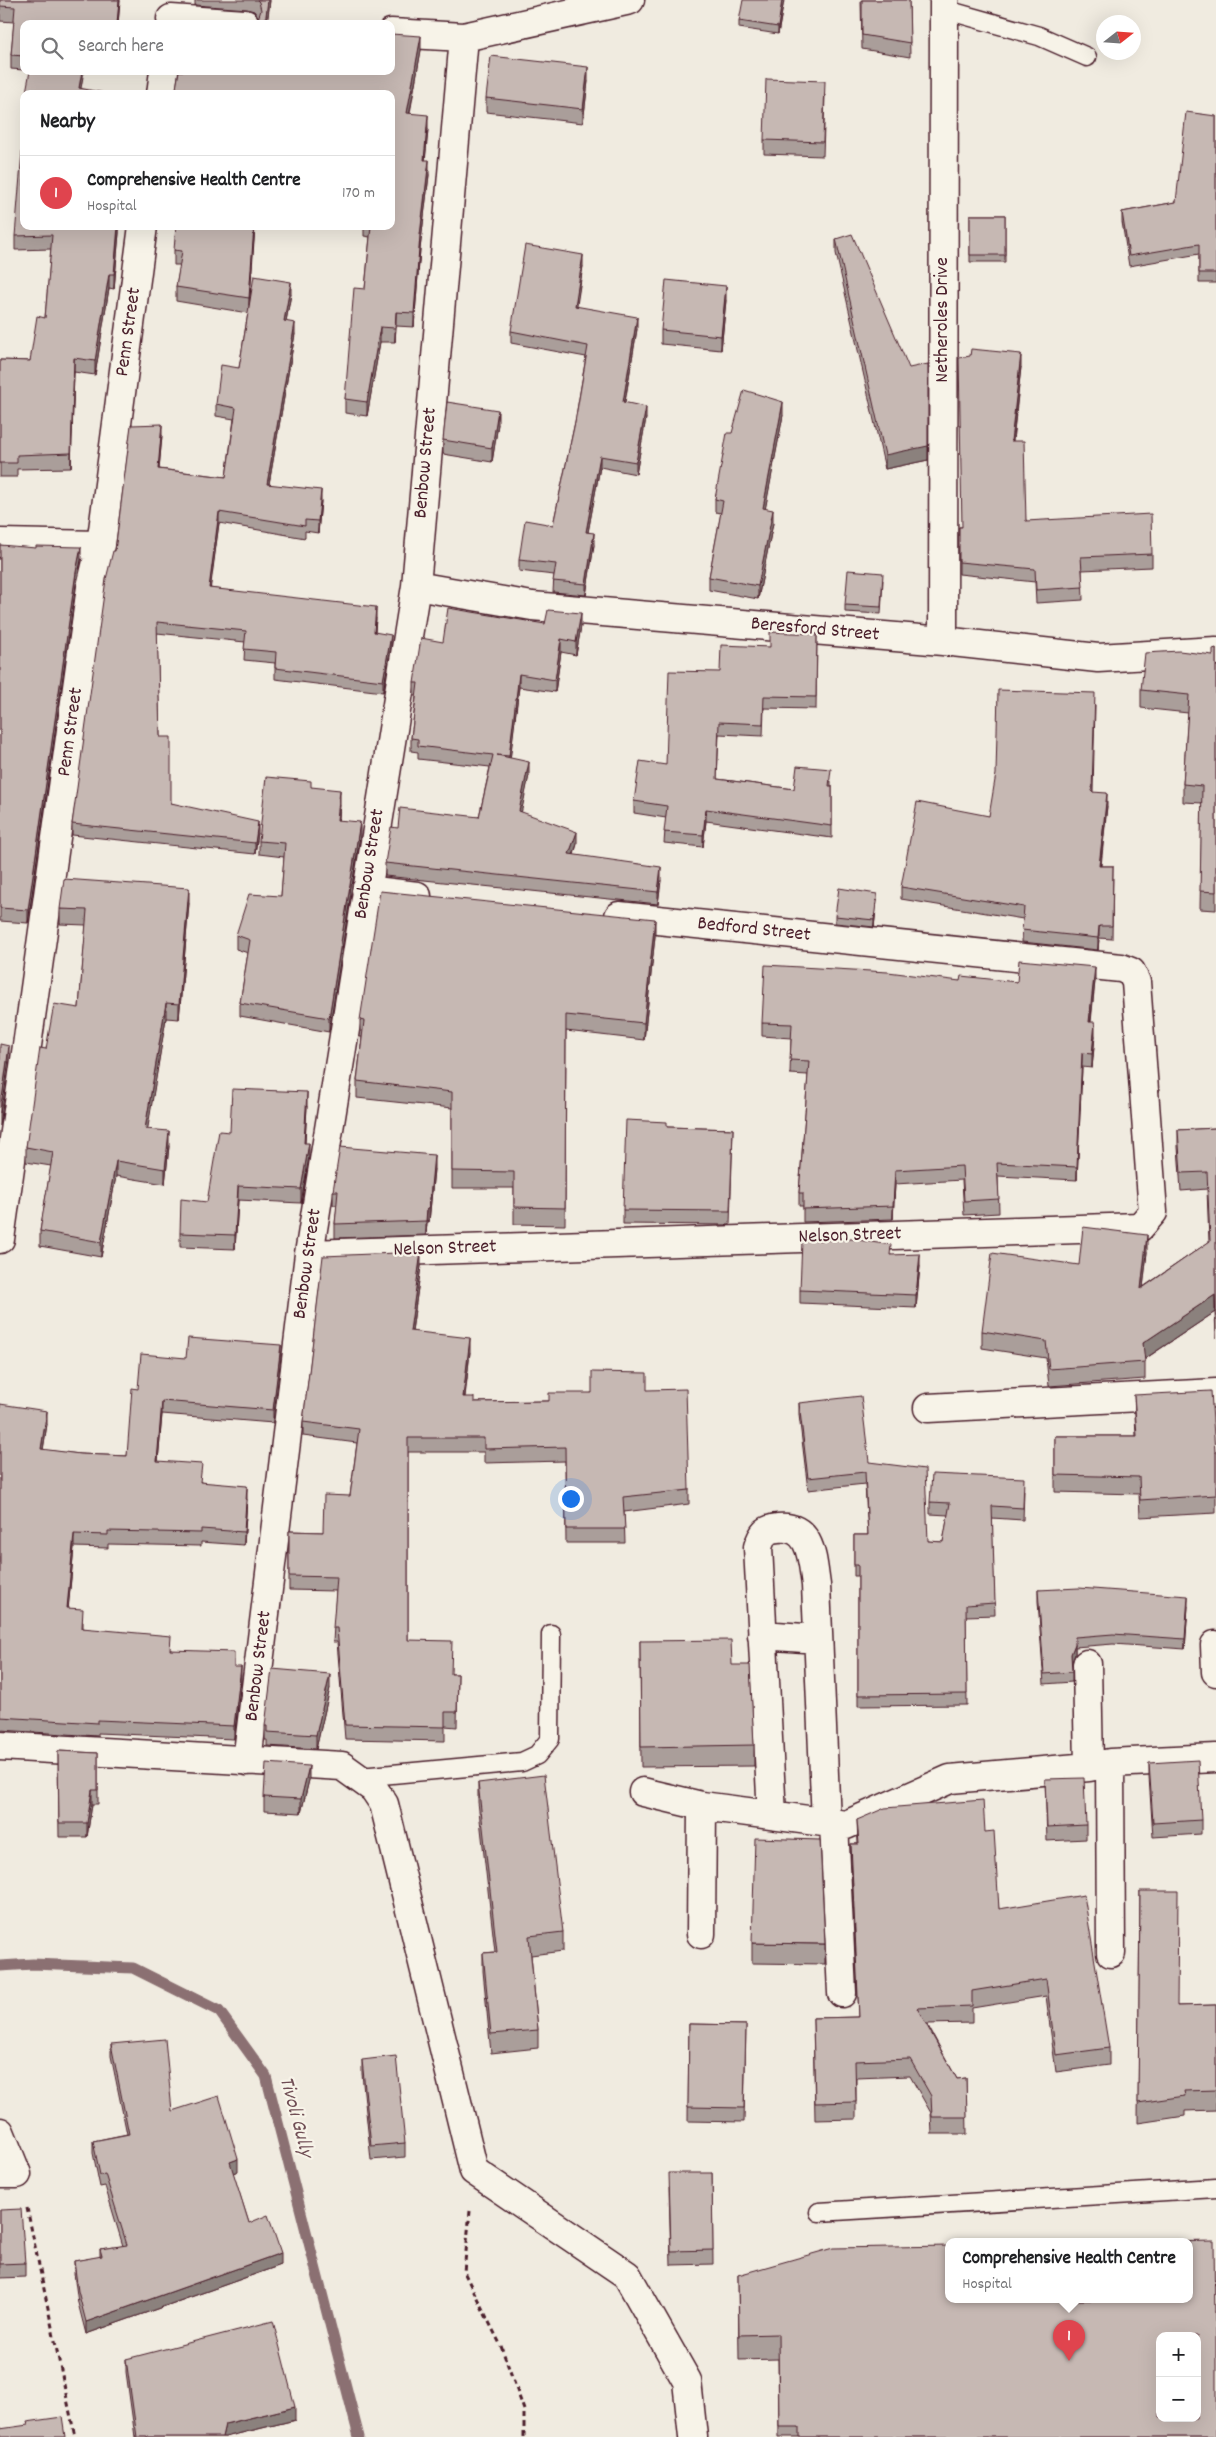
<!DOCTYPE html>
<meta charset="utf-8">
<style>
body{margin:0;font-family:Dekko,sans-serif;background:#f6f6f6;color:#202124}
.controls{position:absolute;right:15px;bottom:15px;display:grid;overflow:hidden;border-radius:10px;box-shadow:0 5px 20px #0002}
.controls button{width:45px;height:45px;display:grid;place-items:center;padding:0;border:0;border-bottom:1px solid #e0e0e0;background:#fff;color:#202124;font:25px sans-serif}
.compass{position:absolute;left:1096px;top:15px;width:45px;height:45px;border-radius:50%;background:#fff;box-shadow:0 5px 20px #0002;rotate:73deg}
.you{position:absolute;left:570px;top:1498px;width:18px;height:18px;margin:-12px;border:4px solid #fff;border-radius:50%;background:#1a73e8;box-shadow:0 0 0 8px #1a73e833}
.badge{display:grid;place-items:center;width:32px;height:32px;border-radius:50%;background:#d1495b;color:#fff;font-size:16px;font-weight:700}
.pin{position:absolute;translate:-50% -41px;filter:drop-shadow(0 1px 2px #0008)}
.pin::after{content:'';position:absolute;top:26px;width:18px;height:15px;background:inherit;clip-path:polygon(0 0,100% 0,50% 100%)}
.popup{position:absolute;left:945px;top:2238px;width:248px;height:65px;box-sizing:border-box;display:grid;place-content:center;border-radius:10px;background:#fff;filter:drop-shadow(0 1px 4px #0005);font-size:16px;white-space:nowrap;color:#757577}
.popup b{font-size:19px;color:#202124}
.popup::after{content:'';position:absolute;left:50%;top:100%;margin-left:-10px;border:10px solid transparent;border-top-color:#fff}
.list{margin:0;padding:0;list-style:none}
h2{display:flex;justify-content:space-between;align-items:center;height:65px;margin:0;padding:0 20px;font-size:21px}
h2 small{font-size:16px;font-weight:400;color:#757577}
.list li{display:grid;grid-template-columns:32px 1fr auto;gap:15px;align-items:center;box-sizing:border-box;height:75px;padding:0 20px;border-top:1px solid #e0e0e0}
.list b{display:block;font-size:19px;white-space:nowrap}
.list p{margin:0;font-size:16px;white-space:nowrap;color:#757577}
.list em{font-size:16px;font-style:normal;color:#757577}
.icon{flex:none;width:28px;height:28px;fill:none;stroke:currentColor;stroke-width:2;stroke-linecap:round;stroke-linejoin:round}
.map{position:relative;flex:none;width:1216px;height:2437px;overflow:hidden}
.search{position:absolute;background:#fff;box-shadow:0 5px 20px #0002;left:20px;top:20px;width:375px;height:55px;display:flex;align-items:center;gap:12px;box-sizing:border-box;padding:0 18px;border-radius:10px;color:#757577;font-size:19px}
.panel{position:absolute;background:#fff;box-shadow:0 5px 20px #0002;left:20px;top:90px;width:375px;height:140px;border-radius:10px}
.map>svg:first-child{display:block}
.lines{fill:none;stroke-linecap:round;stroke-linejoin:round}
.stream{stroke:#8b6f72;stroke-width:11}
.lane-casing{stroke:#4a1f2b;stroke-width:21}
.street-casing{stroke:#4a1f2b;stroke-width:31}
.path{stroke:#4a1f2b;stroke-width:3;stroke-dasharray:5 4;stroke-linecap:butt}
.lane{stroke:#f7f3e8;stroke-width:18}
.street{stroke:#f7f3e8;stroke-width:28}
.wall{fill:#aa9e9a;stroke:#4a1f2b}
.shaded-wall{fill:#8b817d;stroke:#4a1f2b}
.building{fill:#c6b8b3;stroke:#4a1f2b;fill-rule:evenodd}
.labels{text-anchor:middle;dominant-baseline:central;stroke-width:4.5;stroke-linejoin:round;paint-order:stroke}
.street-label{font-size:20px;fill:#4a1f2b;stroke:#f7f3e8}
.water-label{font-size:21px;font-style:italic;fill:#704e55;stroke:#f7f3e8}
</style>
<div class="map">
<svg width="1216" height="2437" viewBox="0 0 1216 2437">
<rect width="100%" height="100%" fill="#f0ebe0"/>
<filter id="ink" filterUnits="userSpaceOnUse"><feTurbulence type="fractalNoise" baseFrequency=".02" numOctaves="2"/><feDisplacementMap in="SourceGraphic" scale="10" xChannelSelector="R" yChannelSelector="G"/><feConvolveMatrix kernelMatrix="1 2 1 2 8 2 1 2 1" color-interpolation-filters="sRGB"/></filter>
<g filter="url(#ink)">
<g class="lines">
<path class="stream" d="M0 1966 33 1964 133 1968 219 2011 266 2076 359 2437"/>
<defs>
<path id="lane" d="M943 9 1039 36 1087 57
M360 1777 522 1762 537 1755 550 1739 551 1634
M819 2212 1216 2188"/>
<path id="street" d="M171 19 245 24
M464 37 630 0
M161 94 164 71
M0 543 101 545
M416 586 532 606 943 641 1098 658 1216 651
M943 641 944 0
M366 890 417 896
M0 1239 91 587 101 545 143 226
M309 1254 1140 1227 1153 1212 1136 982 1131 972 1121 968 619 916
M928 1408 1216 1393
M762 1635 818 1639
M1215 1645 1216 1672
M1087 1664 1089 1767
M0 1746 342 1766 374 1789 384 1804 474 2171 627 2275 687 2381 693 2437
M247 1761 309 1254 416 586 464 37 391 33
M1110 1763 1111 1953
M643 1792 702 1806 846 1825 950 1779 1089 1767 1110 1763 1216 1758
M772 1815 758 1547C762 1535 765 1529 778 1528 812 1525 812 1559 816 1585L826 1822
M834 1823 842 1993
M701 1934 702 1806
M0 2132 17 2174H0"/>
</defs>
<use href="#lane" class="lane-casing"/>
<use href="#street" class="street-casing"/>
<path class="path" d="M27 2208 75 2437
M470 2211 464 2272 501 2346 524 2410V2437"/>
<use href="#lane" class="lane"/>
<use href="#street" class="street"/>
</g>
<path class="wall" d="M0 0H120L118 24H24V70L11 69V55L14 22 0 21Z
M195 0H270L267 24H252L258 19V16L254 11 247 9 195 5Z
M784 0 778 34 739 28V21Z
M861 0H909L910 57 862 49Z
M421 50 410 113 428 129 425 160 429 175 420 249 414 327 396 326 395 342H380L367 416 345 413V399L365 289 370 237 364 236V226H391V71Z
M588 81 583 123 486 112V98Z
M825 95 823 156 764 154V140Z
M1216 116V283H1199V254L1129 266 1122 222V212L1176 202Z
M970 215H1005V262H970Z
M24 226H119V233L114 289 109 288 95 375 74 372 71 468 17 469V477H0V360L30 361 45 318 51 249 15 250V236Z
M255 226 249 305 291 294 286 321 295 334 269 484 321 501 318 533 305 531V538L219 523 210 588 376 618 375 632 391 646 383 692 275 679V663L244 660 245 642 157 633 160 737 171 803 258 833 255 854 72 835V824L115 551 162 435 159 469 226 477 234 419 216 416V404L239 368 248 313 176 301V287L180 265H174V250Z
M836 239 928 460 885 469 836 253Z
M583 266 576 307 637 329 625 402 646 418 636 474 600 467 588 532 594 545 586 595 553 592 554 575 519 571V560L553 525 575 422 586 357 511 343V331Z
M726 300 721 350 661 344V330Z
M1021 367 1013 441 1026 521 1152 554V567L1082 570 1083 600 1036 603 1035 582 959 574V527H962Z
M783 415 765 509 773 523 758 599 709 590V577L721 513 715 512V499L732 433Z
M498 424 492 462 443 454V440Z
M0 545 81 560 76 585 28 923 0 921Z
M883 580 881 614 845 612V605Z
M545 624 581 626 576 655 561 652 555 692 519 687 510 758 529 775 521 812 577 844 574 855 661 880 658 904 385 876V863L398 828 479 817 490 767 418 759V752L411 751V738L416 696H414V683L443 642Z
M817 634 816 709 764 708 763 736 719 734 717 779 794 789 831 781V786H832V838L706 821 703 847 664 843 666 818 634 813V801L666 765 720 672 770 647Z
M1216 648V910L1200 909 1202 803 1183 802V784L1188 713 1141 708V690L1213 655Z
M1095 706 1093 792 1107 806 1101 866H1113L1112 939 1099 938 1098 950 1022 942 1023 919 901 899V887L989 816Z
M311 787 340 804 339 820 360 836 329 1032 240 1016V1003L248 953 236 949V935L281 896 284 857 259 854V841Z
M877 901 874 927 835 923V916Z
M189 903 179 1019 166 1018 147 1130 169 1146 165 1184 116 1176 101 1257 40 1246V1231L51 1166 26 1162V1147L46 1049 79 1008 86 925 60 924V909Z
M655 936 644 1040 566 1031 565 1225 514 1224V1188H452V1108L357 1098V1081L362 1037H360V1020Z
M960 981 1017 982 1095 981 1091 1022 1095 1036 1092 1068 1082 1067 1077 1180 998 1176 999 1213 964 1215 962 1180 895 1184 893 1219 803 1222V1206H799V1193L808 1075 790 1074 791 1038 762 1036V1023Z
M307 1106 305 1143 309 1157 301 1203 238 1200 235 1249 180 1247V1233L207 1202 230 1132Z
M667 1127 733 1129 730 1225 623 1224V1210Z
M1216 1128V1338L1215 1312 1145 1359V1379L1049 1386 1046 1358 982 1348V1331L1079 1265 1147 1252 1143 1287 1209 1242 1207 1189 1181 1191 1178 1147V1130Z
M434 1169 429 1222H427L426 1235 335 1238V1224L337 1205H333V1191Z
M891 1255 920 1266 916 1308 800 1303V1290Z
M421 1266 412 1331 470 1352 465 1397 474 1402 549 1401 592 1393 647 1390 689 1490V1504L624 1512 625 1543H566L565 1461 484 1463V1452H408V1640L452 1674H458L457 1727 445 1726V1741L345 1739 337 1642H333L336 1591 289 1590V1531L323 1532 350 1496 357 1443 303 1436V1422Z
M186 1358H281L273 1423 162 1414 158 1461 201 1482 247 1499 244 1545 201 1542V1546L108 1544V1548L74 1547 68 1608 83 1622V1628L171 1650 234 1667 241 1680 234 1739 98 1733V1736L0 1730V1404L47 1424 43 1450 80 1454 127 1456 138 1389Z
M1134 1395 1215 1452H1216V1513L1140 1517 1139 1494 1055 1492V1436H1136Z
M799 1403 869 1462 928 1541 943 1542 948 1515 930 1514V1502L1024 1490 1023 1520 992 1518 995 1615 966 1616 967 1705 858 1706V1576H854V1535H868L865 1484 808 1490 799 1415Z
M1038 1590 1188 1606 1185 1649 1113 1644 1075 1647V1654L1072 1664V1682L1044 1684 1038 1601Z
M640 1641 732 1665 754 1745V1766L641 1767Z
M330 1688 316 1749 267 1746V1740H265V1726Z
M58 1751 98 1753V1804H92L87 1837H59Z
M1149 1763 1201 1820V1834L1153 1837 1149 1777Z
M1045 1779 1086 1825V1839L1047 1841Z
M309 1780 301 1813 264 1811V1797Z
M478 1783 563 1932V1951L531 1955 538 2030V2048L491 2053 483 1971V1953L495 1952 478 1802Z
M857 1820 985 1832 999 1909 1109 2048V2065L1056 2072 1046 1996 972 2008V2023L927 2024 957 2079 966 2078 967 2134H932L931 2113 910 2076 856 2078V2119L815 2120 813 2018 859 2017 851 1861V1844H858Z
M1140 1891 1177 2006 1216 2005V2110L1185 2111V2116L1138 2123Z
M752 1943 825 1944V1964L752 1963Z
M689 2024 746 2025 744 2122 688 2121Z
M111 2044 172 2111 238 2171 233 2173 249 2223 281 2265 86 2334 78 2303 74 2273V2261L100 2257V2249L123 2246 105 2186 100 2187 93 2153V2141L127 2134 111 2056Z
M362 2060 405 2143V2157L371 2160 362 2074Z
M712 2173 713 2264 671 2265 669 2187Z
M0 2210 25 2263V2277L0 2278Z
M738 2275 1216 2437H779L778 2359 739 2360Z
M126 2359 295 2420 225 2437H135L126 2372Z"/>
<path class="shaded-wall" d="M119 0H120L118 24H117Z
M268 0H270L267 24H265Z
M782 0H784L778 34V27Z
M421 36V50L407 127V113Z
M588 67V81L583 123V109Z
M82 71H84L80 94 79 88Z
M428 115V129L424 174V160Z
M429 160V175L420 249 414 327V313L420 235Z
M118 226H119V233L114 289V274Z
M254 226H255L249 313V298Z
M583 255V266L575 318V306Z
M109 274V288L95 375V361Z
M291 282V294L284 332V321Z
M726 286V300L721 350V336Z
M396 312V326L395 342V328Z
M637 317V329L623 413V402Z
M295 323V334L267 495V484Z
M380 327V342L367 416V402Z
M1021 354V367L1011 454V441Z
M74 358V372L71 468V453Z
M928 364V460L885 469V455Z
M783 402V415L763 521V508Z
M646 407V418L636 474V462Z
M498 410V424L492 462V448Z
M162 424V435L158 480V469Z
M600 456V467L586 543V532Z
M321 490V501L318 533V521Z
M773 510V523L758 599V586Z
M219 512V523L209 599V588Z
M594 533V545L586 595V584Z
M81 547V560L76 585 28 923V910L76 572Z
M376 607V618L374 643V632Z
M581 613V626L576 655V642Z
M391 635V646L383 692V681Z
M561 639V652L555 692V680Z
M519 674V687L509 769V756Z
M529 762V775L519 824V811Z
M340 790V804L337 834V820Z
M1107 793V806L1099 878V866Z
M706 809V821L703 847V835Z
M258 822V833L255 854V843Z
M360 822V836L329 1032V1018Z
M577 832V844L569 867V854Z
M661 867V880L658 904V892Z
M189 888V903L179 1019V1004Z
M877 894V901L874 927V920Z
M655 919V936L644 1040V1023Z
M1099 926V938L1098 950V938Z
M1095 967V981L1089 1035V1022Z
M166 1003V1018L145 1145V1129Z
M1095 1022V1036L1092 1068V1054Z
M9 1046V1059L0 1126V1113Z
M1082 1053V1067L1077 1180V1167Z
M307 1092V1106L304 1157V1143Z
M169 1131V1146L165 1184V1169Z
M309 1143V1157L301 1203V1189Z
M434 1155V1169L429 1222V1208Z
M116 1161V1176L101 1257V1242Z
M895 1170V1184L893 1219V1206Z
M238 1186V1200L235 1249V1235Z
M427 1208V1222L426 1235V1221Z
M1147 1235V1252L1141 1306V1289Z
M421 1252V1266L410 1345V1331Z
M920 1254V1266L916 1308V1295Z
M1215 1295V1312L1143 1360V1343Z
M470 1338V1352L463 1411V1397Z
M281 1345V1358L273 1423V1410Z
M162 1401V1414L157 1474V1461Z
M47 1411V1424L41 1462V1449Z
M247 1486V1499L244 1545V1532Z
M74 1534V1547L67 1621V1608Z
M1188 1596V1606L1185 1649V1639Z
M1075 1644V1654L1071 1664V1654Z
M241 1667V1680L234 1739V1726Z
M330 1674V1688L316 1749V1735Z
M309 1766V1780L301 1813V1799Z
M92 1790V1804L87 1837V1823Z
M238 2159V2171L230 2174V2162Z
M281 2253V2265L86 2334V2322Z
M295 2407V2420L225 2437H222L225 2424Z"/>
<path class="building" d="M0 0H119L117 24H24V56L11 55 15 7 0 6Z
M257 0H268L265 24H251L258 19 261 10 259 2Z
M743 0H782L778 27 739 21Z
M862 0H909L910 43 862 35Z
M187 22 221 24H187Z
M391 34 421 36 407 113 428 115 424 160H429L420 235 414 313 396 312 395 328 380 327 367 402 345 399 354 288 365 289 371 226H391V94H175L179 71H391Z
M491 56 588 67 583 109 486 98Z
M30 71H82L79 88 110 94H37L26 92Z
M766 79 825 81 823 142 764 140Z
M1186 112 1216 116V273H1199V244L1129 256 1122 212 1176 202Z
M22 152 24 153V226H118L114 274H109L95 361 74 358 71 453 17 455V463H0V360L30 361 37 316 45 318 52 235 15 236Z
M970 215H1005V255H970Z
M176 226H254L249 298 176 287 182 251 174 250Z
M852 234 909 368 928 364V446L885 455 836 239Z
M525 245 583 255 575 306 637 317 623 402 646 407 636 462 600 456 586 532 594 533 586 584 553 581 556 564 519 560 525 520 553 525 575 422 588 346 511 331Z
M254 276 291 282 284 321 295 323 267 484 321 490 318 521 305 520V526L219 512 209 588 376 607 374 632 391 635 383 681 275 668 276 652 244 649 246 631 157 622 160 737H171V803L258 822 255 843 72 824 106 579 113 551H115L131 425 162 424 158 469 226 477 236 408 216 404 221 365 239 368Z
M666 280 726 286 721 336 661 330Z
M971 349 1021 354 1011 441H1024L1026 521 1151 514 1152 554 1081 557 1083 587 1036 590 1035 569 959 562V527H962L959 358 970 356Z
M744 390 783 402 763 508 773 510 758 586 709 577 723 501 715 499 727 433H732Z
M447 402 498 410 492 448 443 440Z
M0 545 36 548V546L81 547 76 572 28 910 0 908Z
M848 570 883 573 881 607 845 605Z
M448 608 545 624 548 610 581 613 576 642 561 639 555 680 519 674 509 756 497 755 529 762 519 811 577 832 569 854 661 867 658 892 385 863 391 827 398 828 400 808 479 817 493 755 418 746V739L411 738 418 683H414L421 638 443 642Z
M770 632 817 634 816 697 764 696 763 724 719 722 717 779 794 789 797 766 831 769 829 786H832V826L706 809 703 835 664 832 667 806 634 801 640 761 666 765 669 671 720 672 721 645 770 647Z
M1216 648V892L1200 891 1202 786 1183 784 1189 695 1141 690 1145 653 1179 651 1213 655V649Z
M998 690 1095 693 1092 792 1107 793 1099 866H1113L1112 926H1099L1098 938 1022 930 1024 907 901 887 917 802 989 816 996 774Z
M266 777 311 781V787L340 790 337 820 360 822 329 1018 240 1003 250 940 236 935 249 894 281 896 285 843 259 841Z
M64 879 189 888 179 1004 166 1003 145 1129 169 1131 165 1169 116 1161 101 1242 40 1231 53 1152 26 1147 40 1048 46 1049 54 1004 79 1008 87 910 60 909Z
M839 888 877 894 874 920 835 916Z
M380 891 655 919 644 1023 566 1015 565 1208 514 1207V1172L452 1171V1092L357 1081 364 1021 360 1020Z
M1019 960 1095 967 1089 1022H1095L1092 1054 1082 1053 1077 1167 997 1163 999 1199 964 1201 962 1166 895 1170 893 1206 803 1209V1193H799L809 1061 790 1060 792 1024 762 1023 765 965 888 972 960 981 961 976 1017 982Z
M0 1044 9 1046 0 1113Z
M232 1089 307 1092 304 1143H309L301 1189 238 1186 235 1235 180 1233 181 1199 207 1202 219 1131 230 1132Z
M626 1120 667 1122V1127L733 1129 730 1211 623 1210Z
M1216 1128V1321L1215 1295 1143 1343 1145 1362 1049 1369 1046 1341 982 1331 992 1253 1079 1265 1083 1227 1147 1235 1141 1289 1210 1241 1207 1172 1181 1173 1178 1130Z
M340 1147 434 1155 429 1208H427L426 1221 335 1224 338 1191H333Z
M851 1239 891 1245 890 1255 920 1254 916 1295 800 1290 802 1241Z
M421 1252 410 1331 470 1338 463 1397H474V1402L549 1401V1393H592V1372L647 1373V1390L686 1389 689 1490 623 1497 625 1529H566L565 1447 484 1449V1438H408V1640L452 1641 451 1674H458L457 1712H445V1727L345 1725 337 1628H333L337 1577 289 1576V1531L323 1532 324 1495 350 1496 359 1429 303 1422 323 1256Z
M188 1338 281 1345 273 1410 162 1401 157 1461 202 1464 200 1482 247 1486 244 1532 201 1529V1533L108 1531V1535L74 1534 67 1608 83 1609 82 1628 171 1636 170 1650 234 1652V1667H241L234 1726 98 1720V1723L0 1717V1404L47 1411 41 1449 80 1454 127 1456 132 1388 138 1389 141 1354 186 1358Z
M1211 1391 1215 1452H1216V1495L1140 1500 1139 1477 1055 1475V1436H1137L1134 1395Z
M861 1396 869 1462 925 1469 928 1541 943 1542 950 1503 930 1502 932 1474 1024 1478 1023 1508 992 1506 995 1603 966 1605 967 1694 858 1695V1565H854V1535H868L865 1472 808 1478 799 1403Z
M1079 1588 1188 1596 1185 1639 1113 1634 1075 1637V1644L1071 1654 1072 1672 1044 1674 1038 1590Z
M731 1640 732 1665H750L754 1745 641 1747 640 1641Z
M272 1669 330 1674 316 1735 267 1732V1726H265Z
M58 1751 98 1753V1790H92L87 1823H59Z
M1198 1760 1201 1820 1153 1823 1149 1763Z
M266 1763 309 1766 301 1799 264 1797Z
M544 1775 563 1932 529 1936 538 2030 491 2034 483 1953 497 1952 478 1783Z
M1084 1778 1086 1825 1047 1827 1045 1779Z
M983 1800 985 1832 994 1831 999 1909 1084 1895 1109 2048 1056 2055 1046 1979 972 1991V2006L917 2008 957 2079 966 2078 967 2117H932L931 2096 910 2059 855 2061 856 2102 815 2103 813 2018 859 2017 851 1844H859L857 1820 885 1808Z
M755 1838 820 1840 825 1944 752 1943Z
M1140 1891H1178L1177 2006 1216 2005V2090L1184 2091 1185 2096 1138 2103Z
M689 2024 746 2025 744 2108 688 2107Z
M165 2039 172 2111 219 2096 238 2159 230 2162 249 2223 268 2215 281 2253 86 2322 78 2291 74 2261 102 2256 100 2249 127 2245 105 2174 100 2175 93 2141 129 2134 111 2044Z
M396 2056 405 2143 371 2146 362 2060Z
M669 2173H712L713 2250 671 2251Z
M21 2209 25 2263 0 2264V2210Z
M1214 2241 1215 2322H1216V2437H799V2427H779L778 2334 739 2335 738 2275 833 2248 949 2246V2300H1189V2242H1159ZM1160 2336H1197V2418H1160Z
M273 2321 295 2407 225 2424 222 2437H137L126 2359Z
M62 2417 65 2437H0V2429L28 2425 27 2422Z"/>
</g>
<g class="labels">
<g class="street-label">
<text transform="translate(943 320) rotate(-90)">Netheroles Drive</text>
<text transform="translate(129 332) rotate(-82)">Penn Street</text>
<text transform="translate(426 463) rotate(-85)">Benbow Street</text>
<text transform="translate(815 630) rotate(5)">Beresford Street</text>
<text transform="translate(71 732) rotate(-82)">Penn Street</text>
<text transform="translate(370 864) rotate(-81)">Benbow Street</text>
<text transform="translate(754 930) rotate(6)">Bedford Street</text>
<text transform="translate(850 1236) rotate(-2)">Nelson Street</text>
<text transform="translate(445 1249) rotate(-2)">Nelson Street</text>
<text transform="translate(308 1264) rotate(-82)">Benbow Street</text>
<text transform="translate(259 1666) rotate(-83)">Benbow Street</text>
</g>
<g class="water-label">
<text transform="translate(295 2117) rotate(75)">Tivoli Gully</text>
</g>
</g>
</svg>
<div class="controls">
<button>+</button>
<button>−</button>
</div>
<svg class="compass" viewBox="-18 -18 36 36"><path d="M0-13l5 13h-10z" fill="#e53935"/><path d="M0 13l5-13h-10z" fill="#757577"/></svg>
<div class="you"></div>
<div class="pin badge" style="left:1069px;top:2361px;background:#e0444e">1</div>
<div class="popup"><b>Comprehensive Health Centre</b>Hospital</div>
<div class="search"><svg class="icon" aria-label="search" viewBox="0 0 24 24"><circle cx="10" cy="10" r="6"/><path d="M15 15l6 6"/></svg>Search here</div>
<section class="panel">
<h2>Nearby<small></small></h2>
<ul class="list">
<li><span class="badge" style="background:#e0444e">1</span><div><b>Comprehensive Health Centre</b><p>Hospital</p></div><em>170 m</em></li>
</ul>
</section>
</div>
